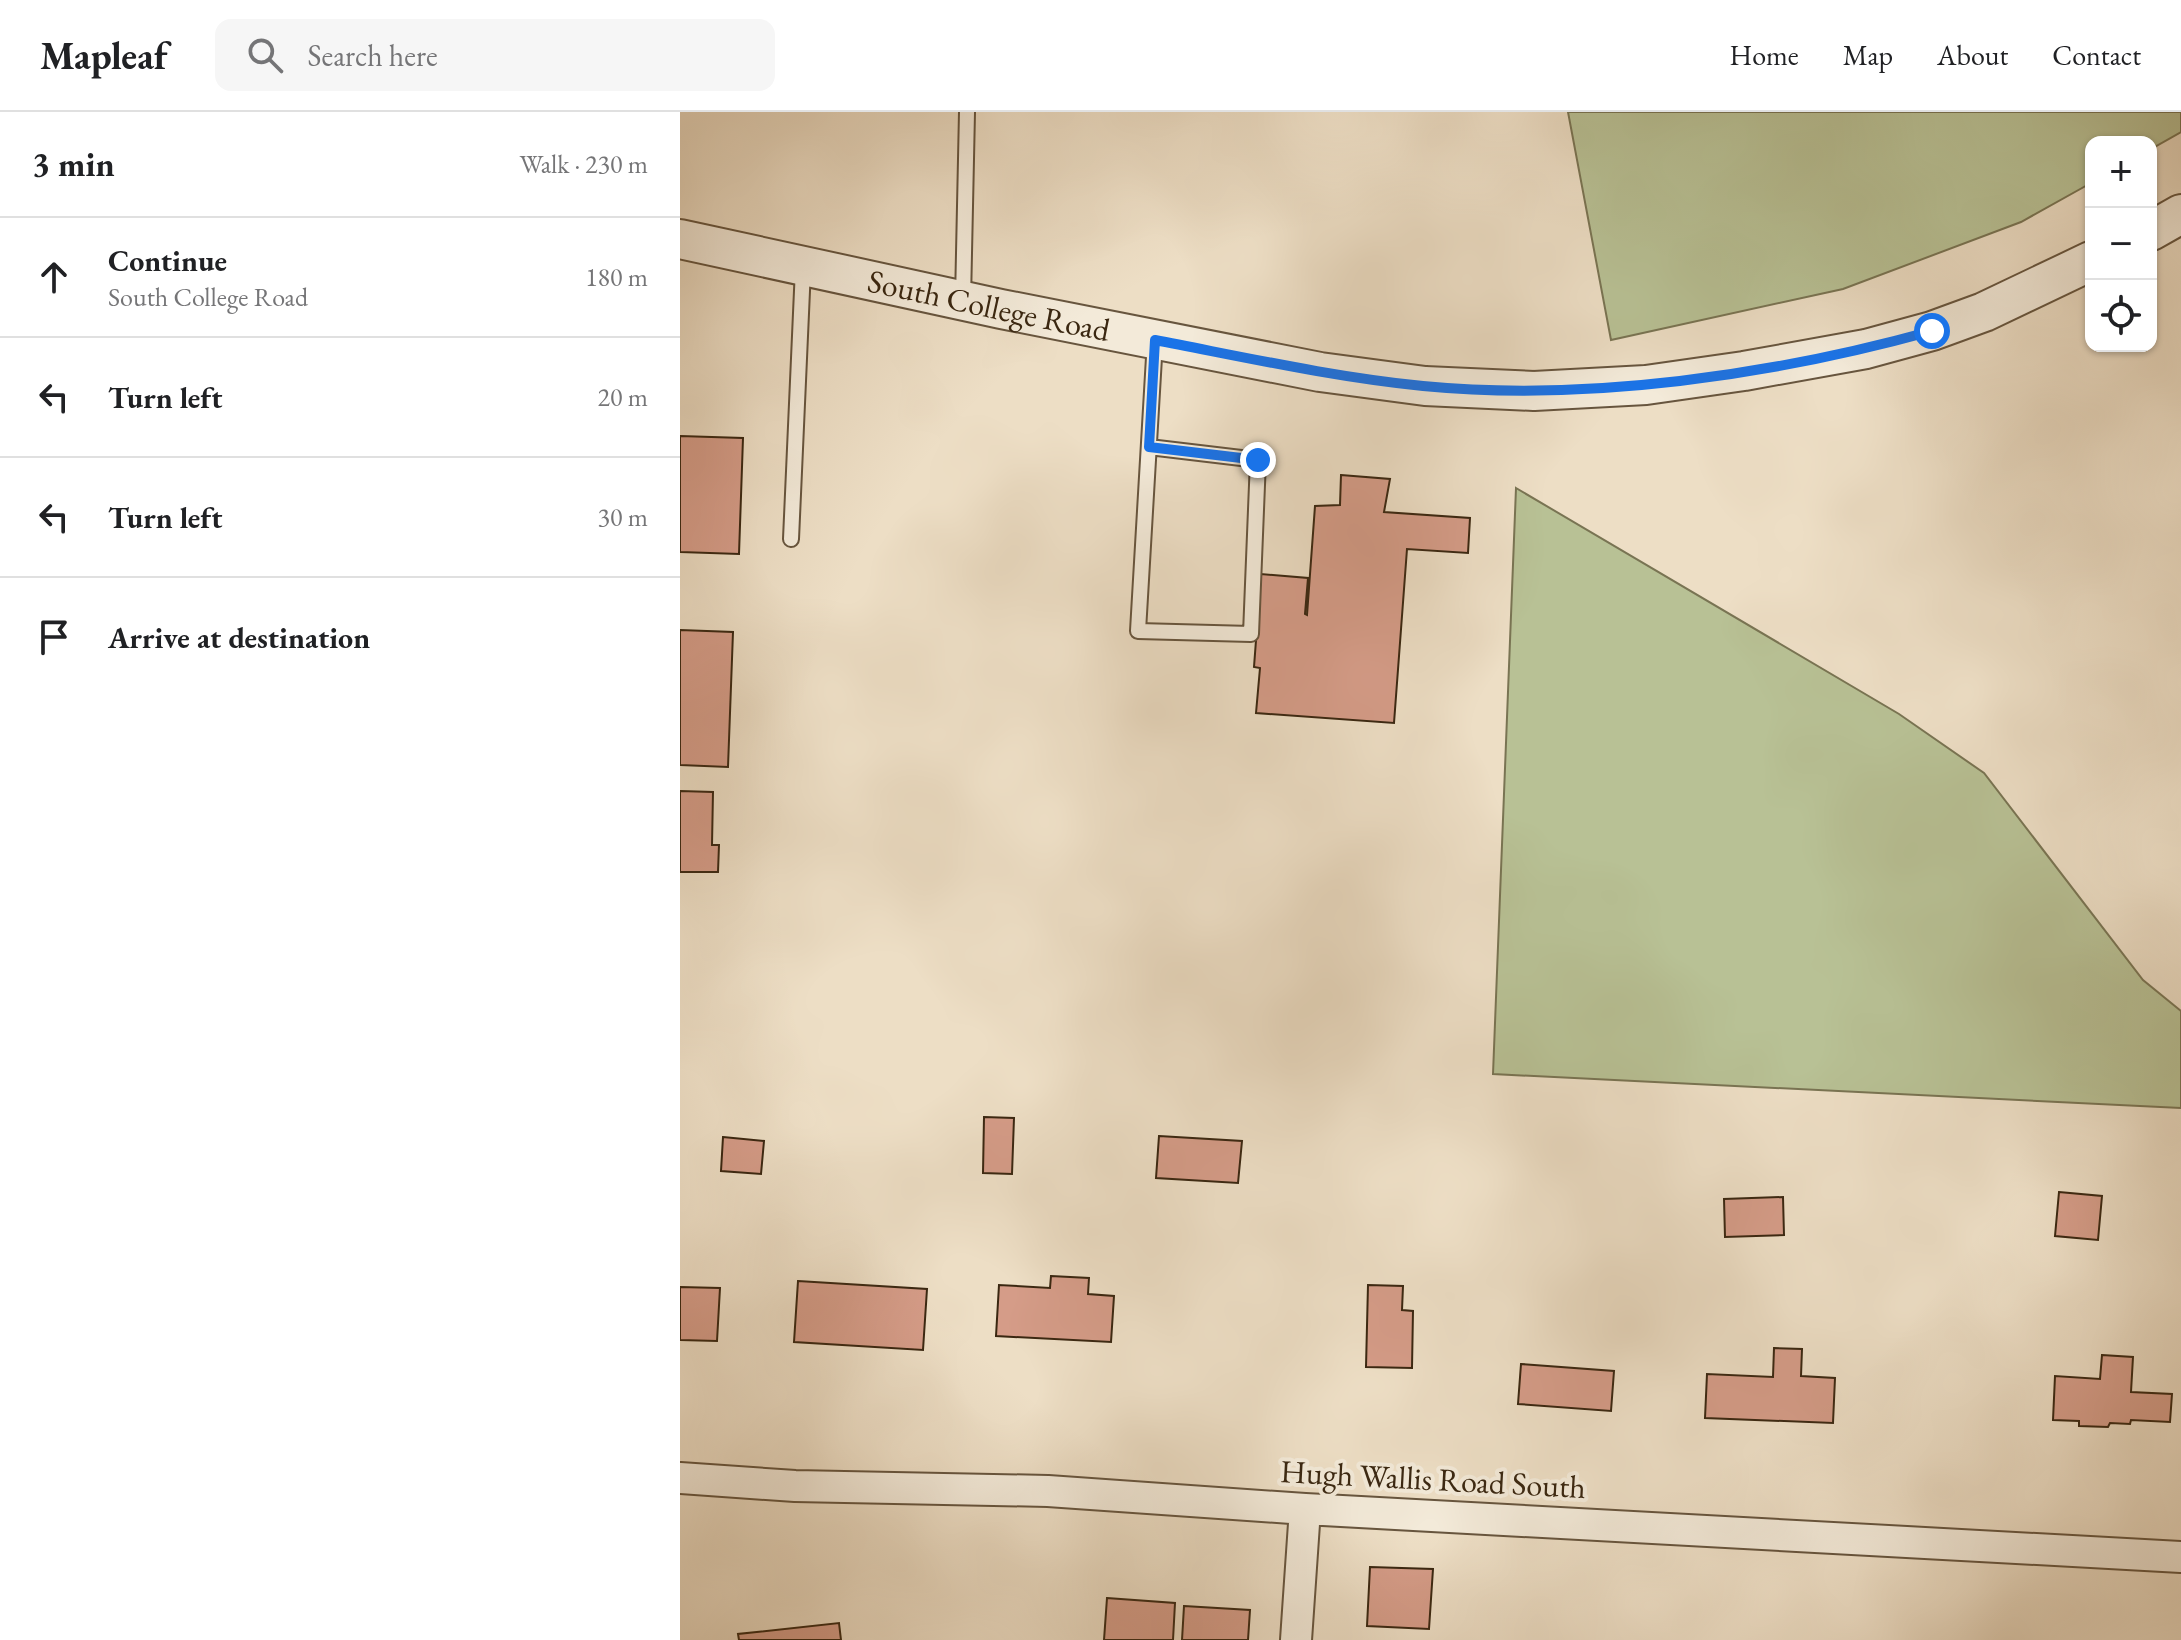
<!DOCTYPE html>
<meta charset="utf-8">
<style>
body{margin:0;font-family:"EB Garamond",serif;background:#f6f6f6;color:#202124}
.controls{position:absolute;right:24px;top:24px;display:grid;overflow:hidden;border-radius:16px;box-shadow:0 2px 6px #0004}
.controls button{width:72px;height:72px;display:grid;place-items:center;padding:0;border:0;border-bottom:2px solid #e0e0e0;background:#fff;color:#202124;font:40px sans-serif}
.stop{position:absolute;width:24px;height:24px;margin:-18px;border:6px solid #1a73e8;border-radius:50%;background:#fff}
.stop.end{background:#1a73e8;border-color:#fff;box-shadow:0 2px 8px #0008}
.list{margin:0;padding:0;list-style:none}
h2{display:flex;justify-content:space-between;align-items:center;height:104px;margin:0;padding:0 32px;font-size:34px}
h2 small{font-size:26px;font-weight:400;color:#757577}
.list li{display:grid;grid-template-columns:52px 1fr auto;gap:24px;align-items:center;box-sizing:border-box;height:120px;padding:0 32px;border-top:2px solid #e0e0e0}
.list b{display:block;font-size:30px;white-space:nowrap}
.list p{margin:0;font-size:26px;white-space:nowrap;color:#757577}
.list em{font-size:26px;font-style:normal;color:#757577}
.icon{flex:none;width:44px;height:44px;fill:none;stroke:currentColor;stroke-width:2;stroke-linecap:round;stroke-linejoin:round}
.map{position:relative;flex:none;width:1501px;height:1528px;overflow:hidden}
header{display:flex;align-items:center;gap:48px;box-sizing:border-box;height:112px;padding:0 40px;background:#fff;border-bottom:2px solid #e0e0e0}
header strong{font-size:38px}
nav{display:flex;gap:44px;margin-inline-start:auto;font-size:28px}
.search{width:560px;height:72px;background:#f6f6f6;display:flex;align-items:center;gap:20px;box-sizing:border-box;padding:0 28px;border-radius:16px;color:#757577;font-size:30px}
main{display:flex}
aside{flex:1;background:#fff}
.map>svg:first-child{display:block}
.green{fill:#b8c195;stroke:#797453;stroke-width:2}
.building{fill:#d59c88;stroke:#3a2711;stroke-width:2}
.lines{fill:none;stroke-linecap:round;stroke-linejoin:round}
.service-casing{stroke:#67553e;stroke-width:18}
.minor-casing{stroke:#67553e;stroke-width:34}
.tertiary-casing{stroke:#67553e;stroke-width:42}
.service{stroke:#f3ead9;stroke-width:14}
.minor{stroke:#f3ead9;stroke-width:30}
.tertiary{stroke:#f3ead9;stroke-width:38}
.route{stroke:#1a73e8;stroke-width:10}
.labels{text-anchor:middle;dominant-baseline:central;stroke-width:8;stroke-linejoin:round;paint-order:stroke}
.street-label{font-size:32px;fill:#3a2711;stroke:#f3ead9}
</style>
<header>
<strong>Mapleaf</strong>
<div class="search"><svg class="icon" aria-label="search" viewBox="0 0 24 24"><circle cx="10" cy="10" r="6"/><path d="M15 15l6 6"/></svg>Search here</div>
<nav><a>Home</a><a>Map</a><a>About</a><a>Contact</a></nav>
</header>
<main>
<aside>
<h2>3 min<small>Walk · 230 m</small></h2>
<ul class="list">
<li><svg class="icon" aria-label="ahead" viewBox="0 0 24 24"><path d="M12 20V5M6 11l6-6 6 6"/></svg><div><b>Continue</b><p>South College Road</p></div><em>180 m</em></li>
<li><svg class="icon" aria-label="left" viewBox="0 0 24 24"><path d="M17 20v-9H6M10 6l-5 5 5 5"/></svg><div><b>Turn left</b></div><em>20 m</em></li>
<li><svg class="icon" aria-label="left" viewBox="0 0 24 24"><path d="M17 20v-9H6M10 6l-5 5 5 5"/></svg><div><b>Turn left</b></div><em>30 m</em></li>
<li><svg class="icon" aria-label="arrive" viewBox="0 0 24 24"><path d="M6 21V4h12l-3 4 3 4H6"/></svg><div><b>Arrive at destination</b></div></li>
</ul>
</aside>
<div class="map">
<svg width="1501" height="1528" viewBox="0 0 1501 1528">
<rect width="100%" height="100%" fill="#eddec5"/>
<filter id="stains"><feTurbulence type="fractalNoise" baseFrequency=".0025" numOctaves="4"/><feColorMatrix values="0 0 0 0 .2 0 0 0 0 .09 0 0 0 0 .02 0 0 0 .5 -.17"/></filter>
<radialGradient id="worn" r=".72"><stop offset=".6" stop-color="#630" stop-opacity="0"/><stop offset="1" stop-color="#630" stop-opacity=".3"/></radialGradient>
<path class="green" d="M888 0H1501V20L1471 37V30H1411V71L1341 110 1163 177 931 228Z
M836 376 1219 602 1304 661 1463 868 1501 899V996L813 962Z"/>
<path class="building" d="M0 324 63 326 59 442 0 440Z
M661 363 710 367 704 400 790 406 788 441 727 437 714 611 576 601 580 556 574 555 581 462 628 466 625 502 627 503 635 394 660 393Z
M0 518 53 520 48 655 0 653Z
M0 679 33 680 32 733H39L38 760H0Z
M304 1005 334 1006 332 1062 303 1061Z
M479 1024 562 1029 558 1071 476 1066Z
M43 1025 84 1029 81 1062 41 1059Z
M1379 1080 1422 1084 1418 1128 1375 1124Z
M1103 1085 1104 1123 1045 1125 1044 1087Z
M371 1164 409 1166 408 1182 434 1184 431 1230 316 1224 319 1173 370 1176Z
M118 1169 247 1177 243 1238 114 1230Z
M688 1173 723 1174 722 1198 733 1199 732 1256 686 1255Z
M0 1175 40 1176 37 1229 0 1228Z
M1094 1236 1122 1237 1121 1264 1155 1266 1153 1311 1025 1306 1027 1262 1093 1265Z
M1422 1243 1453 1245 1451 1280 1492 1282 1490 1310 1451 1308 1450 1312 1430 1311 1428 1315 1399 1314V1309L1373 1308 1375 1264 1420 1267Z
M841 1252 934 1259 931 1299 838 1292Z
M690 1455 753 1457 749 1517 687 1514Z
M427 1486 495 1491 493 1528H424Z
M504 1494 570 1498 568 1528H502Z
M159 1511 161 1528H59L58 1522Z"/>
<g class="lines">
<defs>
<path id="service" d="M283 188 287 0
M469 335 578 348 571 522 458 519 475 228
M111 427 123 156"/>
<path id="minor" d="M0 1366 115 1374 368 1379 625 1397 1501 1445
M616 1528 625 1397"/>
<g id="tertiary">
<path d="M1471 119 1501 102"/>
<path id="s1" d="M0 127 321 197 640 260 745 274 854 279 966 273 1064 259 1186 237 1252 219 1304 200 1411 149"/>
</g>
</defs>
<use href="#service" class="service-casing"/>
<use href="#minor" class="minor-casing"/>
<use href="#tertiary" class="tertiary-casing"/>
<use href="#service" class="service"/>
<use href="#minor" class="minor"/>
<use href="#tertiary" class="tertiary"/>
</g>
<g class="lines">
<path class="route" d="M578 348 469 335 475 228C564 245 653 265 743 274 908 290 1093 263 1252 219"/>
</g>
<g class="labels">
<g class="street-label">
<text stroke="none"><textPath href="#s1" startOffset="316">South College Road</textPath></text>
<text transform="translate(753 1367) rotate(3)">Hugh Wallis Road South</text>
</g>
</g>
<rect width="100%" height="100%" filter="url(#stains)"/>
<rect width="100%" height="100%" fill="url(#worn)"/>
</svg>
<div class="controls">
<button>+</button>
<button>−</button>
<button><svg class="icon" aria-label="locate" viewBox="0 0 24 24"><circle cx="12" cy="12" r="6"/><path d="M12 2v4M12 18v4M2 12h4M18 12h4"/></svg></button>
</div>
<div class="stop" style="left:1252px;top:219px"></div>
<div class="stop end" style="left:578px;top:348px"></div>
</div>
</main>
